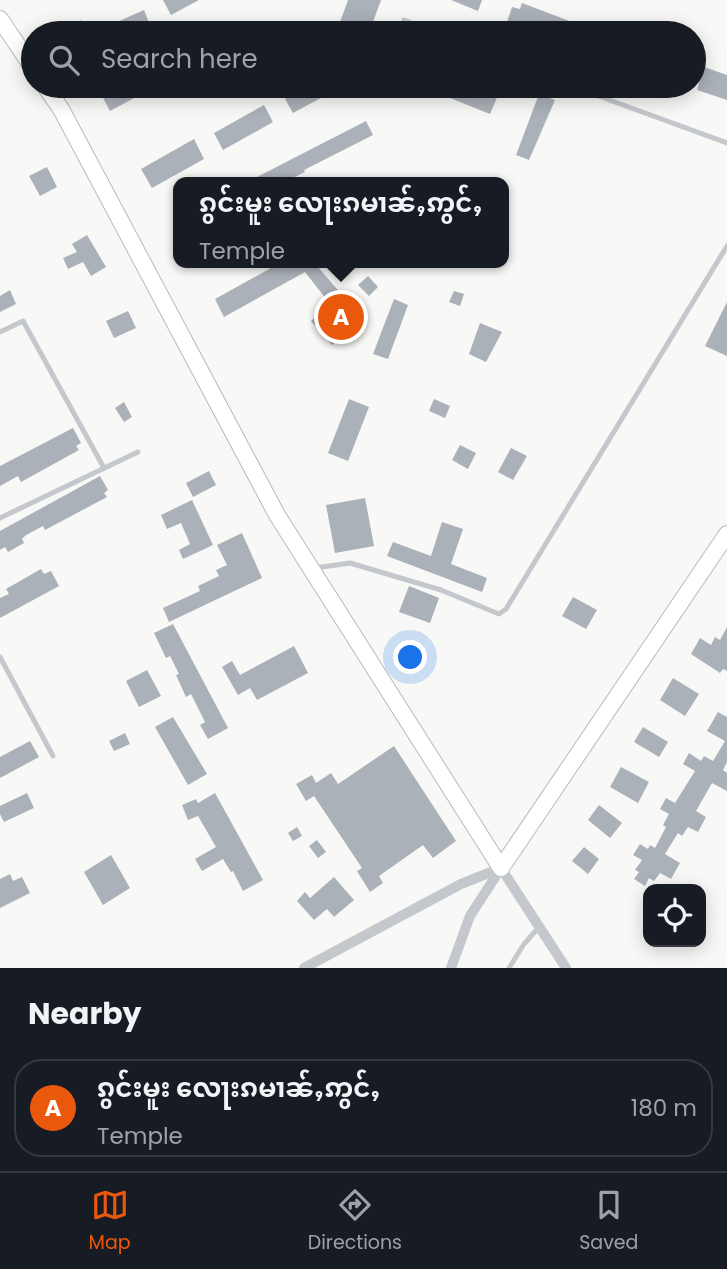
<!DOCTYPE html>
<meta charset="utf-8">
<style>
body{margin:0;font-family:Poppins,"Noto Sans Myanmar",sans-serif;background:#242831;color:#f1f3f6}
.controls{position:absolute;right:21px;bottom:21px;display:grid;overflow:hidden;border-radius:14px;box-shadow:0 4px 18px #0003}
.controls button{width:63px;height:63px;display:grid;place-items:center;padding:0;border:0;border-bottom:2px solid #363941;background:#171b24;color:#f1f3f6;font:35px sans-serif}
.you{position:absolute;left:411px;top:658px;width:24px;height:24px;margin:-18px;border:5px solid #fff;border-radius:50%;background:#1a73e8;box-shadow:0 0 0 10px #1a73e833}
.badge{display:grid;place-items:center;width:46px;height:46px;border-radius:50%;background:#ea580c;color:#fff;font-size:23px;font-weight:700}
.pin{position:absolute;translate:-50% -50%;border:4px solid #fff;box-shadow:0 2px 7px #0006}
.popup{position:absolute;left:173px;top:177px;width:336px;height:91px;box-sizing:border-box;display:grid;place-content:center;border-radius:14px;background:#171b24;filter:drop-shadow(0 2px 5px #0005);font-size:23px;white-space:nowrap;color:#9ea1a6}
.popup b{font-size:26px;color:#f1f3f6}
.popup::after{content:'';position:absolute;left:50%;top:100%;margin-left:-14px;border:14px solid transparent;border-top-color:#171b24}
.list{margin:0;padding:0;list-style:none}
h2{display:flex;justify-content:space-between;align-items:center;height:91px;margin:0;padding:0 28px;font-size:30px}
h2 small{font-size:23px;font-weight:400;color:#9ea1a6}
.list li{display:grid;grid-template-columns:46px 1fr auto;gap:21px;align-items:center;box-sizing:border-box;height:98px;margin:0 14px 14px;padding:0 14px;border:2px solid #363941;border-radius:28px}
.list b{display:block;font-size:26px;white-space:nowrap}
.list p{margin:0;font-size:23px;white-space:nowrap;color:#9ea1a6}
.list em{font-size:23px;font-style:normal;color:#9ea1a6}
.icon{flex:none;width:38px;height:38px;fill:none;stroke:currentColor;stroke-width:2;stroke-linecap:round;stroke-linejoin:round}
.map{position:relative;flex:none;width:727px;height:968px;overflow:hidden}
.search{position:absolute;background:#171b24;box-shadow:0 4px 18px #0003;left:21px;right:21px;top:21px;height:77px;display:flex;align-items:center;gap:18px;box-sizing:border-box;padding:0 24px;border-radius:38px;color:#9ea1a6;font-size:26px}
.sheet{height:203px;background:#171b24}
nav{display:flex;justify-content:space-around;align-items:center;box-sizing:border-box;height:98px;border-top:2px solid #363941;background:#171b24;font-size:19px;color:#9ea1a6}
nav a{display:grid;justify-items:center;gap:4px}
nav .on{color:#ea580c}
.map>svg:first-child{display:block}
.building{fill:#abb1b8}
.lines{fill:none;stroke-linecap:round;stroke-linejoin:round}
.secondary-casing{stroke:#b7babf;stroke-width:18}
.lane{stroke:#c4c7cb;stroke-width:5}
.street{stroke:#c4c7cb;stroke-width:10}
.secondary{stroke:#fff;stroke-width:16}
</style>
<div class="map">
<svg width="727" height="968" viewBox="0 0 727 968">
<rect width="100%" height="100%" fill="#f8f8f6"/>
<path class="building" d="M163 0H199L171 15Z
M348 0H381L369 33H336Z
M451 0H482L478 11Z
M522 3 572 22 568 33H537L507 22 512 7 520 9Z
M144 10 150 25 131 33H122L117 22Z
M81 20 88 33H58Z
M704 67 727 75V100L697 90Z
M115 86H132L138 96 110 111 101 94Z
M299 86H343L293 113 285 99 289 96 287 92Z
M420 86H480L499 93 490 114Z
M539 94 555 100 529 160 516 155Z
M264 105 273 122 223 150 214 133Z
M366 121 373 135 304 170 305 172 284 182H247Z
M194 139 204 159 152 188 141 169Z
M47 167 57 187 40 196 29 176Z
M87 235 106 267 91 276 83 262 68 269 63 258 77 252 72 244Z
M280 263H323L317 266 363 319 332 345 311 321 330 304 305 272 224 317 215 299Z
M368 276 378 287 369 296 358 285Z
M10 290 16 304 0 312V296Z
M454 291 464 294 460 306 449 302Z
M394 299 408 305 388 359 373 354Z
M727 302V356L705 346Z
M128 311 136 328 114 338 106 321Z
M480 323 502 332 486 362 469 354Z
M349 399 369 407 348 461 328 453Z
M434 399 450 406 445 418 429 411Z
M124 402 132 417 124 422 115 408Z
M73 428 81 443 76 446 79 450 21 482 18 476 0 486V466Z
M460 445 476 453 468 469 452 460Z
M511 448 527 456 513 480 498 472Z
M209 471 216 485 193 497 186 483Z
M100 476 108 490 104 493 107 497 45 530 43 526 26 535 22 539 24 543 8 552 5 547 0 550V531Z
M365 498 374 546 335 553 326 505Z
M192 500 213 545 183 559 179 550 190 544 181 523 167 529 161 515Z
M442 522 463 529 451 564 487 578 482 592 387 556 393 542 431 556Z
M242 533 262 578 169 622 163 608 200 591 198 586 219 576 216 570 227 565 217 545Z
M41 569 44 574 51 571 59 586 0 618V598L9 594 6 589Z
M409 586 439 598 430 623 399 612Z
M573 597 597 610 586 629 562 616Z
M173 624 228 728 208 739 200 725 205 722 191 694 186 697 176 675 179 674 170 656 166 658 154 633Z
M727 627V671L723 669 720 673 691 654 700 638 711 645 715 637 720 640Z
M294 646 308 673 257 700 250 688 238 695 222 667 232 661 240 675Z
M147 670 161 696 139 707 126 681Z
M673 678 699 694 685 716 660 700Z
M718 712 727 717V762L723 770 727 773V791L712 783 696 811 706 817 698 832 688 827 682 836 678 833 665 854 680 863 671 879 660 873 654 881 649 878 645 886 634 879 639 872 635 870 642 860 633 855 640 844 648 849 650 845 655 848 666 827 663 825 669 814 660 809 666 798 675 803 695 771 683 764 689 753 701 761 704 756 713 761 725 741 707 731Z
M173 717 207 774 188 785 155 727Z
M643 727 668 742 659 757 634 742Z
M125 733 130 744 114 751 109 741Z
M30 741 39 757 0 778V757Z
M394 746 456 841 433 858 423 845 379 876 383 883 370 892 357 871 362 868 314 796 306 801 296 784 312 775 316 783 331 773 338 784Z
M621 767 649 782 638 803 610 787Z
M27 793 34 808 4 822 0 814V806Z
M215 793 263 880 243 891 233 871 231 872 223 859 202 871 195 859 216 847 198 816 188 820 182 805 196 799 198 803Z
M599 805 622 823 610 838 588 820Z
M297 827 302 836 293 841 288 833Z
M317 840 326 852 318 858 309 846Z
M584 847 599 859 588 874 572 861Z
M111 855 130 888 103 905 84 872Z
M10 874 13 881 22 877 30 893 0 908V879Z
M334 877 354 900 334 917 327 909 314 920 297 901 305 892 310 898Z"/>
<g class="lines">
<defs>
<path id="secondary" d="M0 19 33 68
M45 86 61 109 277 515 501 868 727 534"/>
</defs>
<use href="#secondary" class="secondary-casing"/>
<path class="lane" d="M404 20 436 33
M571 86 727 143
M0 332 23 321 104 468
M0 518 138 452
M315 568 350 563 441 590 499 614 506 609 727 246
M0 657 53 756
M509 968 524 944 539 927"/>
<path class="street" d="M501 868 566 968
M304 968 461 884 501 868
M451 968 470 916 501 868"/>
<use href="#secondary" class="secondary"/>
</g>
</svg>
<div class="controls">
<button><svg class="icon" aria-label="locate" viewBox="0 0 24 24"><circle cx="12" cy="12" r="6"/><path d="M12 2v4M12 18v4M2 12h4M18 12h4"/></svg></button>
</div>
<div class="you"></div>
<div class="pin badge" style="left:341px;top:317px">A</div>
<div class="popup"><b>ၵွင်းမူး လေႃးၵမၢၼ်ႇဢွင်ႇ</b>Temple</div>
<div class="search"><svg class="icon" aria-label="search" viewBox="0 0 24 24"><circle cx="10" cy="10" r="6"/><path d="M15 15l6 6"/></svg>Search here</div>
</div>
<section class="sheet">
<h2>Nearby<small></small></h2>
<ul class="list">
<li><span class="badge">A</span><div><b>ၵွင်းမူး လေႃးၵမၢၼ်ႇဢွင်ႇ</b><p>Temple</p></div><em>180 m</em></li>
</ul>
</section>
<nav>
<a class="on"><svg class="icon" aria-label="map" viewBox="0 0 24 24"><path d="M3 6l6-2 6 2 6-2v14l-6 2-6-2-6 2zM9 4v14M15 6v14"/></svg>Map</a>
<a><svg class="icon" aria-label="directions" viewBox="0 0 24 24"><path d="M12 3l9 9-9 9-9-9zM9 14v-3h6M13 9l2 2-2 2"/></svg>Directions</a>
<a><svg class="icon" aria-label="saved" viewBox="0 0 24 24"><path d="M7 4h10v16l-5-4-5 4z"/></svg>Saved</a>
</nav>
